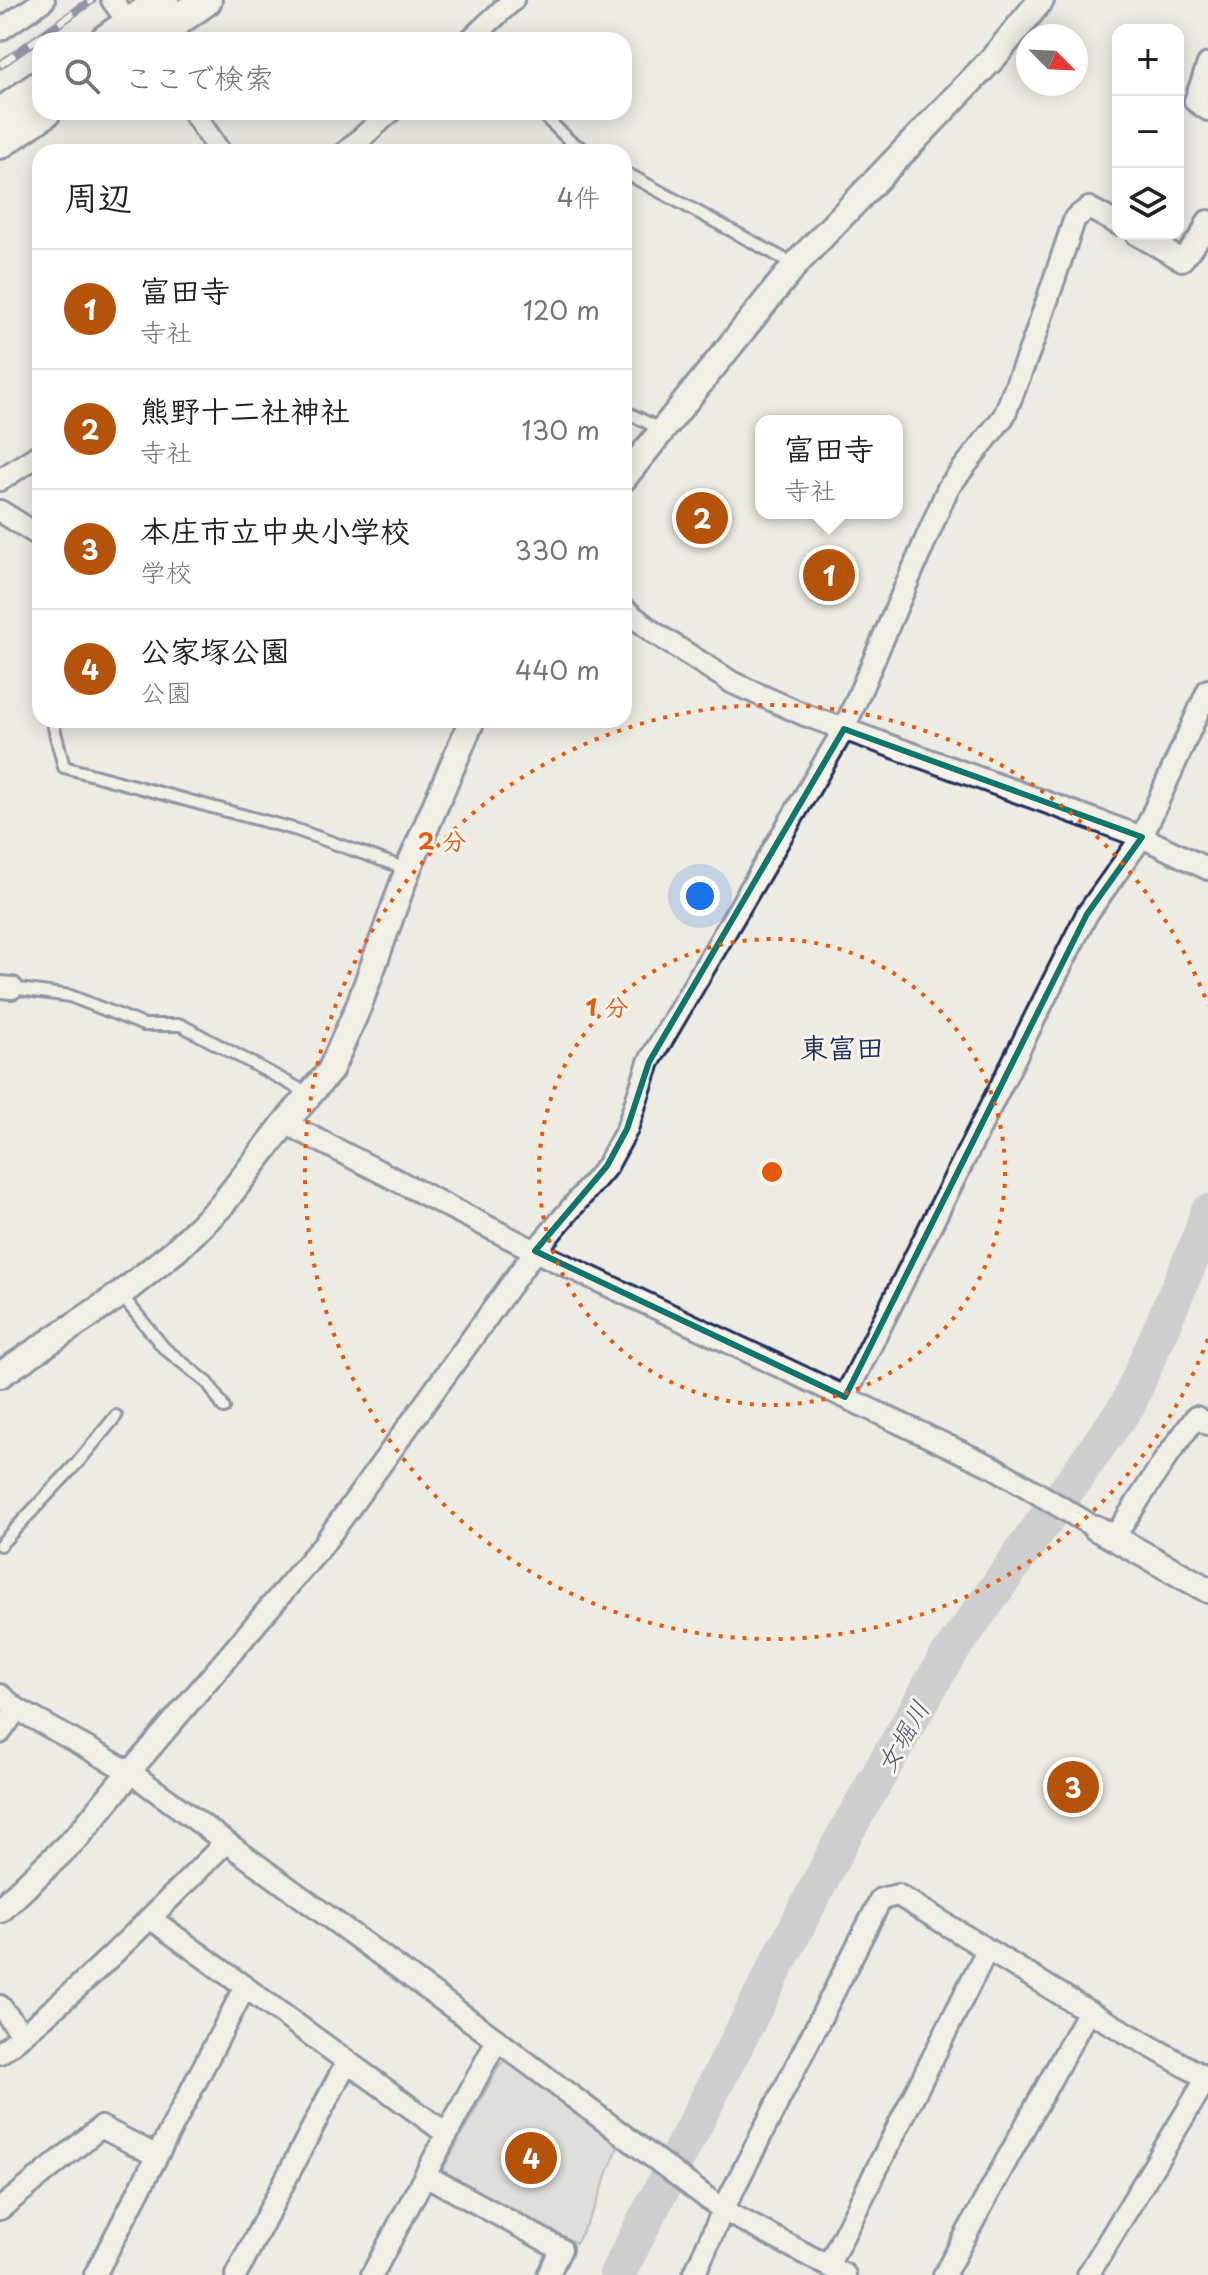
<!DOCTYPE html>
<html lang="ja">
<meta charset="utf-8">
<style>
body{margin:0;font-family:"Playpen Sans","Klee One",sans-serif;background:#f2f2f2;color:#222}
.controls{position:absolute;right:24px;top:24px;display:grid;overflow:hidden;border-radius:16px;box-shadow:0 4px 20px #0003}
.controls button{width:72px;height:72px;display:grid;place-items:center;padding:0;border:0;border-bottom:2px solid #e0e0e0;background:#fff;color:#222;font:40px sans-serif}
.compass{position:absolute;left:1016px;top:24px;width:72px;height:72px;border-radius:50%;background:#fff;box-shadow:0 4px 20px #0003;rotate:114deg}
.you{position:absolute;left:700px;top:896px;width:28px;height:28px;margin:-20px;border:6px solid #fff;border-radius:50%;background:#1a73e8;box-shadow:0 0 0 12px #1a73e833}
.badge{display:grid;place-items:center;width:52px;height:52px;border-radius:50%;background:#b45309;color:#fff;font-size:26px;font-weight:700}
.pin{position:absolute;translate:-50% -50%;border:4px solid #fff;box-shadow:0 2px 8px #0006}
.popup{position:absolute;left:755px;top:415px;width:148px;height:104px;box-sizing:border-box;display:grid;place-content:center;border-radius:16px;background:#fff;filter:drop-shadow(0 2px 6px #0005);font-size:26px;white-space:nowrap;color:#767676}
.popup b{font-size:30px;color:#222}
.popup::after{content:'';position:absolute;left:50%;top:100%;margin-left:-16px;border:16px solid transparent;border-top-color:#fff}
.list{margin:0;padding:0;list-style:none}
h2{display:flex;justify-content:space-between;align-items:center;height:104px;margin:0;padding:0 32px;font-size:34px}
h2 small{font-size:26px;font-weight:400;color:#767676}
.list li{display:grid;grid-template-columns:52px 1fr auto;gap:24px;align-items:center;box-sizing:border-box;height:120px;padding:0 32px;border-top:2px solid #e0e0e0}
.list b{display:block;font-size:30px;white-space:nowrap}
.list p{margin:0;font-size:26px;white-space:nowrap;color:#767676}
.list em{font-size:26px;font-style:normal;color:#767676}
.icon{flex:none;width:44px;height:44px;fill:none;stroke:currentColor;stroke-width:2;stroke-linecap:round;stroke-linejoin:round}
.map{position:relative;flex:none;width:1208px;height:2275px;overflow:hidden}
.search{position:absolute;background:#fff;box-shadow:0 4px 20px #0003;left:32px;top:32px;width:600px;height:88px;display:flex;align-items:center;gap:20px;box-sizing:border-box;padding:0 28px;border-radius:24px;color:#767676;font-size:30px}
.panel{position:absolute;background:#fff;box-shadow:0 4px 20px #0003;left:32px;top:144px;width:600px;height:584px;border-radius:24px}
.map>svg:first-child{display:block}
.green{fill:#cfcfcf;stroke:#757f96;stroke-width:2}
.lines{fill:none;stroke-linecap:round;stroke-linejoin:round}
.river{stroke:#a6abb5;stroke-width:36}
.service-casing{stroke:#1b2f5e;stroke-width:16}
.minor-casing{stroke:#1b2f5e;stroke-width:26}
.tertiary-casing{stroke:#1b2f5e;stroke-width:30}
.primary-casing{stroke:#1b2f5e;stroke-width:36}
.service{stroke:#f7f3e8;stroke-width:10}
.minor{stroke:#f7f3e8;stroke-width:20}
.tertiary{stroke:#f7f3e8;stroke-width:24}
.primary{stroke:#f7f3e8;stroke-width:30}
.rail-casing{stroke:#1b2f5e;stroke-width:9}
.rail{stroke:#f7f3e8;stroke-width:6;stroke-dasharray:18;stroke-linecap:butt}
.marked{fill:none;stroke:#0f766e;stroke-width:6;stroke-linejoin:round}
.ring{fill:none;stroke:#e8590c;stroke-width:4;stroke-dasharray:4 8}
.labels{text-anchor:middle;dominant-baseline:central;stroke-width:6;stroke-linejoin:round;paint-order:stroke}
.water-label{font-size:26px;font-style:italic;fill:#455478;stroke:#f7f3e8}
.quarter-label{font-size:28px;font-weight:bold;fill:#1b2f5e;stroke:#f7f3e8}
.centre{fill:#e8590c;stroke:#f7f3e8;stroke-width:4}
.ring-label{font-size:24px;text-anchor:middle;font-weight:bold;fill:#e8590c;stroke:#f7f3e8;stroke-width:6;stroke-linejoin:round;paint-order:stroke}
</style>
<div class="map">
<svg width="1208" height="2275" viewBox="0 0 1208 2275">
<rect width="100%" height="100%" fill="#eeebe2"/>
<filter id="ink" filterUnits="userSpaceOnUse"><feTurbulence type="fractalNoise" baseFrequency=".0125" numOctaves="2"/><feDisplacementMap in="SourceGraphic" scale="16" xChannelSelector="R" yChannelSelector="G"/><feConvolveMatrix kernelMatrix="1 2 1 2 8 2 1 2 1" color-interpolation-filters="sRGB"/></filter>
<g filter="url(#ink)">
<path class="green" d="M509 2058 619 2144 595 2207 576 2243 441 2173 501 2063Z"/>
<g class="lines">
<path class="river" d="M617 2275 842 1839 945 1660 1128 1404 1198 1243 1208 1212"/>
<defs>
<path id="service" d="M540 112 571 142 589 152
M624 172 795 265
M624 411 660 429
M52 720 64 767 297 830 407 869
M12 988 70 996 144 1025H181L309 1094
M122 1296 164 1348 208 1383 224 1408
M0 1545 79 1461 116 1416"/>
<path id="minor" d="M112 0 137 34
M0 30 44 0
M470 40 513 0
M1208 64 1195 101 1208 110
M193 112 220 152
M346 152 390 112
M1136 234 1182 260 1201 236 1208 221
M0 480 40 454
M0 511 40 536
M624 609 653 632 733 683 805 715 1142 837 1208 869
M0 987 12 988
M285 1123 535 1251 995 1468 1096 1528
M845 1397 1087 914 1142 837 1208 690
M1113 1539 1166 1458 1196 1417 1208 1424
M0 1695 17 1709 130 1772 497 2040 723 2210 845 2275
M0 1733 17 1709
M130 1772 322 1546 535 1251 607 1166 627 1129 649 1062 844 729 948 488 1004 416 1034 339 1075 218 1089 208 1118 224
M150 1918 447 2134
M0 2006 23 2035
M0 2053C80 1991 153 1915 225 1843
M425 2175 561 2249 548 2275
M0 2209 101 2127 157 2156
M828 2266 987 1950
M95 2275 245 1987
M236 2275 347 2061
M372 2275 497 2040
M694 2275 723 2210 881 1899 898 1895 1088 2011 1208 2079
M944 2275 1088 2011
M1088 2275 1207 2078"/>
<path id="tertiary" d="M624 478 795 265 994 57 1041 0
M0 1375 121 1294 176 1250 221 1206 285 1123 330 1071 358 1008 408 869 472 720
M1096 1528 1208 1590
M0 1910 78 1836 130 1772"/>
<path id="primary" d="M106 40 163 0
M149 40 206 0
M0 114 40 86
M0 143 45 112"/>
</defs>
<use href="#service" class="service-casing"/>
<use href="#minor" class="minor-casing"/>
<use href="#tertiary" class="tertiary-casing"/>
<use href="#primary" class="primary-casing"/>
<use href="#service" class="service"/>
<use href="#minor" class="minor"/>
<use href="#tertiary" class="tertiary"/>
<use href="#primary" class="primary"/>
<defs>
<path id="rail" d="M0 65 92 0"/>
</defs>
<use href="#rail" class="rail-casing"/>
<use href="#rail" class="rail"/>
</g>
</g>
<path d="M0 0H1208V2275H0ZM844 729 1142 837 1087 914 845 1397 535 1251 607 1166 627 1129 649 1062Z" fill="#eeebe2" fill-opacity=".55" fill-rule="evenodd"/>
<path class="marked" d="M844 729 1142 837 1087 914 845 1397 535 1251 607 1166 627 1129 649 1062Z"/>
<g class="ring">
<circle cx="772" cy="1172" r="233"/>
<path d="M1208 1339A467 467 0 1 1 1208 1005"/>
</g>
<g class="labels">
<g class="water-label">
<text transform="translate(902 1736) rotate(-60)">女堀川</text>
</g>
<g class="quarter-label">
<text x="842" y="1046">東富田</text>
</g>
</g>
<circle cx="772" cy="1172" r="12" class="centre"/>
<g class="ring-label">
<text x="442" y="850">2 分</text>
<text x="607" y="1016">1 分</text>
</g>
</svg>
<div class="controls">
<button>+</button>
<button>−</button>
<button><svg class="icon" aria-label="layers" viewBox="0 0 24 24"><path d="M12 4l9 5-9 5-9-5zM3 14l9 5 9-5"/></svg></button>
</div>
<svg class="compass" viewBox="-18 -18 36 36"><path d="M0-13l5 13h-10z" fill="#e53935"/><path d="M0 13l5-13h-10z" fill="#767676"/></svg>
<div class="you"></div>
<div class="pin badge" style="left:829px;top:575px">1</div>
<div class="popup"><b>富田寺</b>寺社</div>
<div class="pin badge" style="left:702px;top:518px">2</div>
<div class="pin badge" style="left:1073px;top:1787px">3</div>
<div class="pin badge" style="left:531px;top:2158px">4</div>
<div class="search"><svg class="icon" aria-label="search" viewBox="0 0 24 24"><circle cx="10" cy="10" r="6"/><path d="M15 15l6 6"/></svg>ここで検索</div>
<section class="panel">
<h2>周辺<small>4件</small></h2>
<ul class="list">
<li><span class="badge">1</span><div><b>富田寺</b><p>寺社</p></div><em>120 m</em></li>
<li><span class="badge">2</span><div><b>熊野十二社神社</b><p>寺社</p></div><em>130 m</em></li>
<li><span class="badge">3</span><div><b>本庄市立中央小学校</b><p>学校</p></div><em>330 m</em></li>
<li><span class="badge">4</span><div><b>公家塚公園</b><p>公園</p></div><em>440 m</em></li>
</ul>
</section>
</div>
